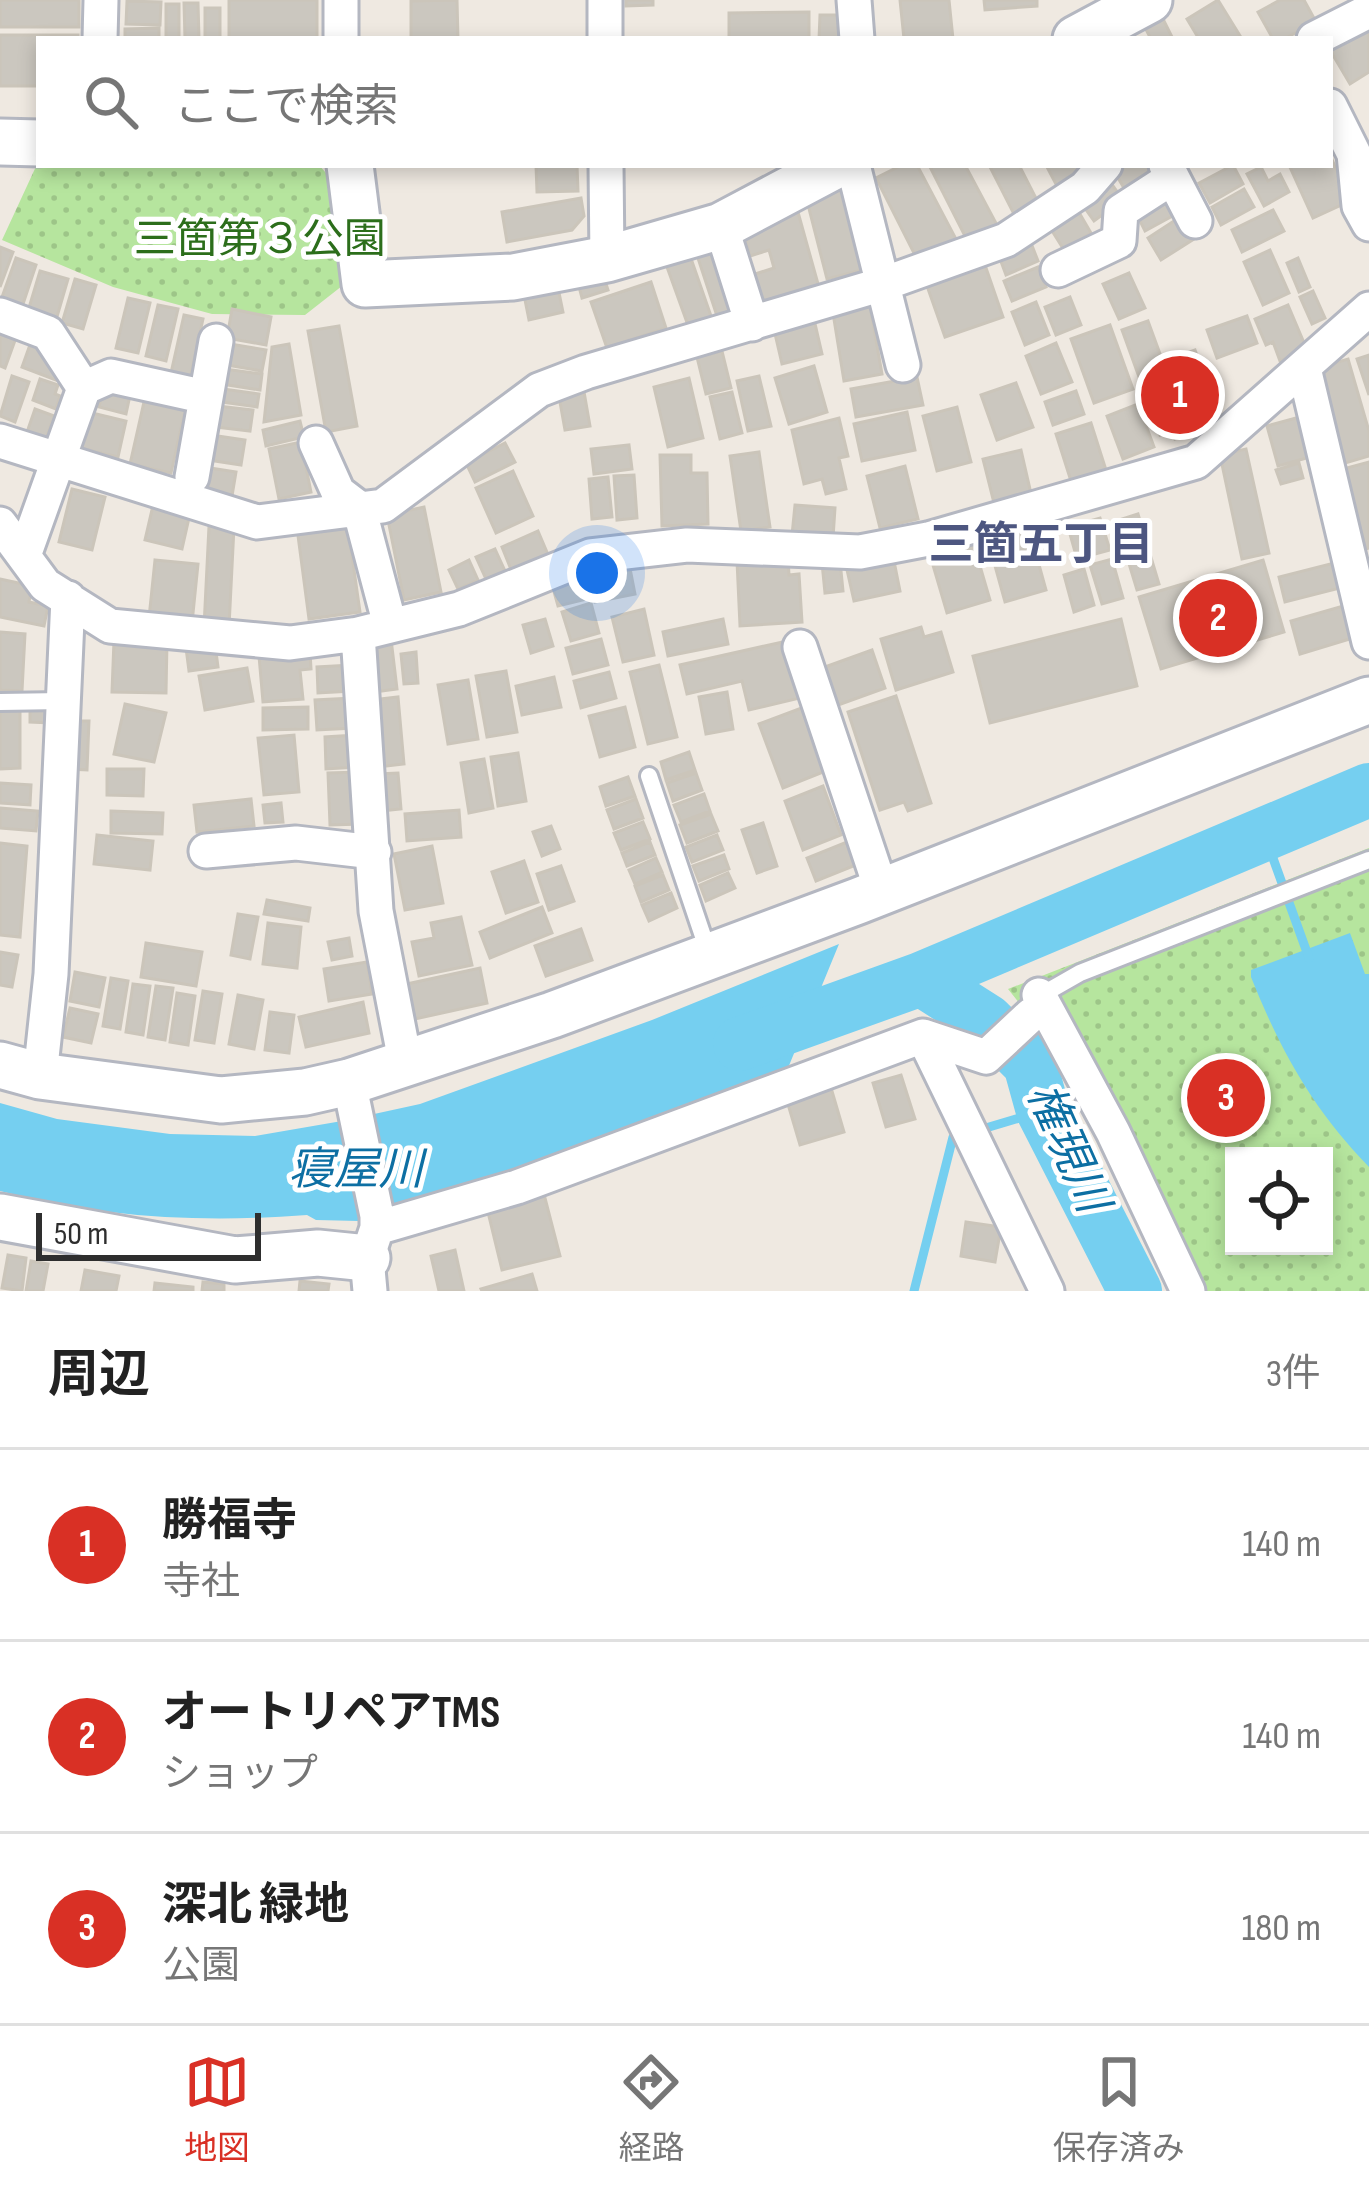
<!DOCTYPE html>
<html lang="ja">
<meta charset="utf-8">
<style>
body{margin:0;font-family:"Sofia Sans Condensed","Noto Sans JP",sans-serif;background:#f2f2f2;color:#222}
.controls{position:absolute;right:36px;bottom:36px;display:grid;overflow:hidden;border-radius:0px;box-shadow:0 6px 18px #0003}
.controls button{width:108px;height:108px;display:grid;place-items:center;padding:0;border:0;border-bottom:3px solid #e0e0e0;background:#fff;color:#222;font:60px sans-serif}
.scale{position:absolute;left:36px;bottom:30px;width:225px;box-sizing:border-box;padding-left:12px;border:6px solid #2e2e2e;border-top:0;font-size:33px;line-height:42px;white-space:nowrap;color:#2e2e2e;-webkit-text-stroke:9px #fff;paint-order:stroke}
.you{position:absolute;left:597px;top:573px;width:42px;height:42px;margin:-30px;border:9px solid #fff;border-radius:50%;background:#1a73e8;box-shadow:0 0 0 18px #1a73e833}
.badge{display:grid;place-items:center;width:78px;height:78px;border-radius:50%;background:#d93025;color:#fff;font-size:39px;font-weight:700}
.pin{position:absolute;translate:-50% -50%;border:6px solid #fff;box-shadow:0 3px 12px #0006}
.list{margin:0;padding:0;list-style:none}
h2{display:flex;justify-content:space-between;align-items:center;height:156px;margin:0;padding:0 48px;font-size:51px}
h2 small{font-size:39px;font-weight:400;color:#767676}
.list li{display:grid;grid-template-columns:78px 1fr auto;gap:36px;align-items:center;box-sizing:border-box;height:192px;padding:0 48px;border-top:3px solid #e0e0e0}
.list b{display:block;font-size:45px;white-space:nowrap}
.list p{margin:0;font-size:39px;white-space:nowrap;color:#767676}
.list em{font-size:39px;font-style:normal;color:#767676}
.icon{flex:none;width:66px;height:66px;fill:none;stroke:currentColor;stroke-width:2;stroke-linecap:round;stroke-linejoin:round}
.map{position:relative;flex:none;width:1369px;height:1291px;overflow:hidden}
.search{position:absolute;background:#fff;box-shadow:0 6px 18px #0003;left:36px;right:36px;top:36px;height:132px;display:flex;align-items:center;gap:30px;box-sizing:border-box;padding:0 42px;border-radius:0px;color:#767676;font-size:45px}
.sheet{height:732px;background:#fff}
nav{display:flex;justify-content:space-around;align-items:center;box-sizing:border-box;height:168px;border-top:3px solid #e0e0e0;background:#fff;font-size:33px;color:#767676}
nav a{display:grid;justify-items:center;gap:6px}
nav .on{color:#d93025}
.map>svg:first-child{display:block}
.park{fill:url(#park-dots);fill-rule:evenodd}
.water{fill:#75cff0}
.lines{fill:none;stroke-linecap:round;stroke-linejoin:round}
.stream{stroke:#75cff0;stroke-width:9}
.river{stroke:#75cff0;stroke-width:54}
.building{fill:#cbc7bf;stroke:#cbc5ba;stroke-width:3}
.lane-casing{stroke:#b4b7c1;stroke-width:22}
.street-casing{stroke:#b4b7c1;stroke-width:39}
.secondary-casing{stroke:#b4b7c1;stroke-width:51}
.lane{stroke:#fff;stroke-width:16}
.street{stroke:#fff;stroke-width:33}
.secondary{stroke:#fff;stroke-width:45}
.labels{text-anchor:middle;dominant-baseline:central;stroke-width:10;stroke-linejoin:round;paint-order:stroke}
.park-label{font-size:42px;fill:#2c6e1b;stroke:#fff}
.neighbourhood-label{font-size:45px;font-weight:bold;fill:#4d5680;stroke:#fff}
.water-label{font-size:45px;font-style:italic;fill:#0d6fa3;stroke:#fff}
</style>
<div class="map">
<svg width="1369" height="1291" viewBox="0 0 1369 1291">
<defs>
<pattern id="park-dots" width="8" height="8" patternUnits="userSpaceOnUse" patternTransform="scale(3)"><rect width="8" height="8" fill="#b6e59e"/><path d="M2 2h.1M6 6h.1" fill="none" stroke="#9dc588" stroke-width="1.8" stroke-linecap="round"/></pattern>
</defs>
<rect width="100%" height="100%" fill="#efe9e1"/>
<path class="park" d="M39 160V165H319L332 180 342 286 305 315 212 314 113 287 2 240Z
M1369 848V1291H1176L1061 1055 1008 989ZM1234 1156H1324V1246H1234Z"/>
<path class="water" d="M1350 933 1365 974H1369V1167C1313 1109 1281 1052 1251 977V970Z
M839 944 788 1068 496 1181 359 1221 316 1220 307 1215C203 1223 102 1218 0 1191V1103L57 1119 170 1134 255 1136 342 1121 420 1104 652 1020Z"/>
<g class="lines">
<path class="stream" d="M1265 836 1309 958
M979 1130 1043 1111
M914 1291 953 1137 963 1135"/>
<path class="river" d="M921 979 987 1021 1030 1064 1043 1111 1135 1291
M740 1044 921 979 1369 790"/>
</g>
<path class="building" d="M0 0H79V27H0Z
M229 0H317V38H229Z
M457 0 458 39H411V1Z
M626 0H653V5L626 6Z
M900 0H949L953 39H904Z
M984 0H1037V6L985 10Z
M1218 0 1242 39H1199L1187 19Z
M1280 0H1304L1316 22 1284 39H1273L1258 12Z
M127 1 161 2 160 25 126 24Z
M184 3H198L199 39H185Z
M166 4H179V39H166Z
M205 8H220V39H205Z
M1159 11 1173 39H1151L1141 20Z
M809 12V39H729V13Z
M820 15H842V39H819Z
M1369 27V72L1350 84 1330 50Z
M159 28V39H125V29Z
M0 35H78V39H39V86H0Z
M1330 155 1350 201 1313 218 1289 165H1330Z
M536 165H577L578 191 537 192Z
M902 165H917L957 241 917 259 876 178Z
M929 165H965L997 225 967 240Z
M989 165H1019L1041 208 1017 220Z
M1050 165H1082L1079 167 1083 175 1058 188 1047 167Z
M1124 165H1148L1151 170 1124 188 1114 171Z
M1233 165 1243 184 1210 203 1199 183Z
M1261 167 1268 181 1280 174 1289 192 1264 206 1247 174Z
M848 182 870 268 827 279 805 193Z
M1111 183 1123 200 1094 221 1082 204Z
M1244 189 1254 207 1221 225 1212 207Z
M1171 195 1180 212 1145 231 1136 213Z
M581 198 584 216 572 230 507 242 502 212Z
M796 205 820 291 761 307 752 275 774 268 769 250 750 256 743 230Z
M1077 209 1091 233 1064 250 1049 226Z
M1273 210 1284 231 1242 252 1232 230Z
M1180 217 1194 239 1161 260 1148 238Z
M715 239 740 311 718 319 694 246Z
M1031 243 1038 261 1006 275 999 256Z
M0 247 13 252 0 287Z
M687 247 712 319 689 328 663 256Z
M1270 250 1289 293 1263 305 1244 262Z
M16 258 36 265 22 307 1 300Z
M1298 258 1310 287 1299 292 1287 263Z
M985 265 1003 317 945 337 927 286Z
M1038 267 1046 287 1012 301 1004 281Z
M601 268 608 290 582 298 576 275Z
M40 271 68 279 56 320 28 311Z
M1129 273 1145 308 1119 319 1103 284Z
M556 278 563 312 529 320 522 285Z
M75 279 96 285 83 329 62 323Z
M651 282 666 328 607 348 591 302Z
M1313 291 1325 318 1312 324 1300 297Z
M1070 297 1081 325 1056 335 1045 307Z
M128 298 150 303 138 353 116 348Z
M869 300 882 374 844 381 832 307Z
M1036 302 1049 335 1025 345 1012 312Z
M158 305 178 309 166 361 146 356Z
M1288 305 1307 350 1280 361 1273 342 1266 345 1255 319Z
M232 309 271 317 266 345 227 338Z
M184 315 203 319 190 378 171 373Z
M813 315 822 354 782 364 773 325Z
M1247 316 1257 343 1217 358 1207 330Z
M1148 321 1163 362 1195 350 1217 411 1202 417 1206 428 1175 439 1173 430 1160 435 1122 330Z
M1110 325 1133 389 1094 403 1071 339Z
M339 326 357 426 326 432 308 331Z
M0 329 17 335 5 368 0 366Z
M31 342 52 349 62 364 56 380 22 367Z
M224 343 266 350 262 371 221 364Z
M1056 343 1072 382 1041 394 1026 356Z
M289 344 301 415 264 422 272 347Z
M722 351 731 388 706 394 697 357Z
M1369 355V395L1357 359Z
M1348 359 1369 431V456L1342 464 1314 369Z
M814 366 827 412 789 424 775 378Z
M217 368 262 374 260 390 215 383Z
M12 376 29 382 15 422 0 416Z
M759 376 771 426 748 431 737 381Z
M917 377 923 405 856 417 851 389Z
M689 378 703 438 668 447 654 387Z
M40 379 58 385 55 394 60 396 56 409 33 400Z
M1016 383 1033 427 997 440 981 395Z
M104 384 132 386 126 414 99 407Z
M583 386 590 426 565 430 558 391Z
M216 388 259 394 257 407 214 401Z
M1076 391 1084 414 1053 425 1045 402Z
M732 392 742 433 720 439 710 397Z
M146 393 187 402 171 473 130 464Z
M1138 404 1154 447 1123 459 1107 416Z
M218 406 253 410 250 431 215 427Z
M957 407 971 462 937 471 923 416Z
M35 409 54 416 45 442 26 435Z
M88 412 126 421 118 457 80 448Z
M907 412 915 450 862 461 854 424Z
M1303 416 1314 456 1278 466 1267 426Z
M839 418 848 456 839 458 846 489 826 494 822 479 804 484 792 430Z
M300 421 304 437 266 446 263 430Z
M1091 423 1106 470 1071 481 1056 434Z
M211 435 245 440 241 465 208 460Z
M301 442 311 492 279 499 269 449Z
M505 443 515 462 475 482 466 463Z
M629 445 632 469 594 474 591 449Z
M1246 449 1269 553 1242 559 1220 455Z
M1021 450 1032 498 995 507 983 459Z
M759 452 770 527 741 531 730 456Z
M660 455H691V473H707L708 524 662 526Z
M1369 462V548L1366 549 1343 469Z
M1299 463 1303 478 1281 484 1276 470Z
M905 466 918 519 880 528 867 476Z
M204 467 236 472 231 502 199 496Z
M513 471 533 516 496 533 476 488Z
M634 475 637 518 617 520 614 476Z
M608 477 612 517 592 519 589 479Z
M72 489 105 497 92 550 59 542Z
M154 501 191 509 182 549 145 540Z
M795 505 835 508 833 538 792 535Z
M424 507 441 592 404 600 387 515Z
M1138 514 1159 584 1137 590 1116 521Z
M1100 518 1110 550 1077 559 1068 527Z
M347 521 360 612 309 619 297 528Z
M1028 525 1046 590 1005 602 987 537Z
M209 526 234 527 229 627H204Z
M538 531 549 557 512 572 502 547Z
M973 542 990 600 947 613 930 555Z
M495 549 505 571 486 579 476 557Z
M892 551 900 591 854 601 845 561Z
M628 558 635 594 595 602 591 584 605 581 601 564Z
M788 558 789 575 799 574 802 622 740 626 737 561Z
M1112 559 1123 598 1102 604 1090 565Z
M155 560 198 564 192 623 149 618Z
M469 560 478 580 458 589 449 570Z
M1263 560 1284 632 1161 669 1139 597Z
M840 561 843 591 825 593 822 563Z
M1338 562 1344 587 1285 602 1279 577Z
M1084 569 1094 605 1074 612 1064 575Z
M579 573 587 599 558 606 551 581Z
M0 579 32 586 29 602 48 606 44 626 0 617Z
M591 603 599 633 571 641 562 612Z
M1343 606 1353 638 1300 654 1291 621Z
M644 609 654 655 623 662 612 617Z
M545 619 553 646 531 653 523 625Z
M723 619 728 644 668 656 663 632Z
M1121 619 1137 686 990 723 973 656Z
M921 627 924 637 941 632 953 672 896 690 881 639Z
M0 632 25 634 22 691 0 690Z
M391 639 397 689 374 692 369 641Z
M601 639 608 665 573 674 566 648Z
M114 640 167 641 166 693 112 692Z
M787 641 800 698 749 710 742 681 687 694 680 665Z
M215 644 218 667 189 671 186 648Z
M872 650 885 688 838 705 825 667Z
M310 651 311 669 300 670 303 699 263 702 259 656Z
M416 652 418 683 404 684 401 654Z
M351 665 352 691 318 693 317 667Z
M659 665 677 737 648 744 630 672Z
M247 668 253 701 205 710 199 676Z
M506 671 517 732 487 737 476 676Z
M609 672 616 698 581 708 574 681Z
M554 677 561 707 522 715 516 686Z
M468 680 478 739 448 744 438 685Z
M727 692 733 729 706 734 699 697Z
M896 696 931 803 908 811 904 802 880 810 848 712Z
M398 697 404 764 377 767 371 700Z
M352 698 354 728 317 730 315 700Z
M125 704 166 713 154 762 114 754Z
M30 706 50 707V723L30 722Z
M807 706 831 769 783 788 759 724Z
M308 707V729L263 730V708Z
M625 707 635 747 600 757 589 716Z
M0 708H20V768L0 769Z
M71 721H89L87 770 69 769Z
M294 735 299 792 264 795 258 738Z
M355 735 357 767 326 769 325 737Z
M689 752 695 770 666 780 661 762Z
M518 753 526 801 498 806 491 757Z
M484 759 493 808 469 813 461 763Z
M107 769H144L143 796 107 795Z
M360 772 362 824 330 825 328 773Z
M398 773 401 809 380 811 377 774Z
M696 773 702 790 673 801 667 783Z
M628 777 635 796 606 806 600 787Z
M0 783 31 785 30 805 0 803Z
M823 786 841 835 803 850 785 801Z
M704 794 710 811 681 822 674 805Z
M251 799 254 826 197 832 194 805Z
M636 799 643 818 614 829 607 810Z
M281 803 283 822 265 823 263 805Z
M0 808 38 811 36 831 0 828Z
M459 810 461 837 407 841 405 814Z
M111 811 163 813 162 834 111 833Z
M711 814 718 831 687 843 680 825Z
M643 822 650 839 621 850 614 833Z
M763 823 777 866 757 873 742 830Z
M551 826 560 849 542 856 533 832Z
M97 835 153 841 150 870 94 864Z
M717 835 723 850 692 862 686 847Z
M852 840 861 863 816 881 807 858Z
M650 842 655 855 627 866 622 853Z
M0 843 27 846 20 937 0 935Z
M432 846 443 903 405 910 394 854Z
M724 855 729 869 699 881 693 866Z
M656 858 662 872 635 884 629 870Z
M524 861 538 902 506 913 492 872Z
M561 866 574 901 549 910 537 874Z
M728 873 735 888 706 901 700 885Z
M663 875 669 890 641 902 635 886Z
M671 893 677 908 649 921 642 905Z
M267 900 310 908 308 921 264 914Z
M542 907 552 933 490 958 480 932Z
M238 914 258 917 250 959 231 955Z
M461 917 472 965 419 976 412 942 434 938 431 923Z
M268 923 301 927 297 968 263 964Z
M581 929 592 960 546 976 535 946Z
M349 938 352 956 332 960 328 942Z
M146 943 202 952 196 986 141 977Z
M0 952 18 955 12 987 0 985Z
M367 962 372 994 329 1001 324 969Z
M480 968 487 1003 415 1019 407 984Z
M75 972 105 978 99 1007 70 1001Z
M111 978 128 981 120 1029 103 1026Z
M133 984 150 986 143 1035 126 1032Z
M156 986 173 988 165 1040 148 1037Z
M203 991 222 994 214 1043 195 1040Z
M177 993 195 996 188 1045 170 1042Z
M238 995 263 1000 254 1049 229 1044Z
M363 1002 369 1033 306 1047 299 1017Z
M70 1008 98 1014 91 1043 63 1037Z
M270 1012 294 1015 289 1053 265 1050Z
M901 1075 915 1119 886 1127 873 1083Z
M829 1081 844 1132 800 1145 785 1094Z
M544 1194 560 1256 502 1270 487 1208Z
M966 1222 1001 1227 995 1262 961 1256Z
M455 1250 464 1291H439L431 1256Z
M8 1255 26 1258 22 1291 2 1288Z
M31 1261 48 1264 43 1291H26Z
M85 1270 119 1276 116 1291H81Z
M532 1274 537 1291H482L481 1289Z
M300 1281 329 1284 328 1291H299Z
M203 1282 224 1284V1291H202Z
M155 1283 193 1287V1291H154Z"/>
<g class="lines">
<defs>
<path id="lane" d="M0 702 62 701
M649 776 708 951
M1038 997 1080 973 1369 860"/>
<path id="street" d="M605 0V39
M854 0 857 39
M100 39 101 0
M341 39V0
M1314 39 1369 11
M1330 106 1354 154 1359 206 1369 224
M606 165 607 259
M853 165 903 365
M1166 165 1195 221
M721 226 752 324
M1058 270 1119 241 1121 211 1172 178
M0 315 48 333 84 388 25 553
M1304 368 1369 642
M84 388 111 376 206 397
M0 441 257 522 383 506 539 390 586 372 883 284 1006 240 1085 188 1105 165
M316 443 338 492 359 508 390 625
M192 477 216 341
M0 524 45 585 110 626 290 643 358 634 459 609 590 556 687 545 860 552 928 539 1196 462 1369 309
M358 634 376 911 406 1066
M800 647 882 892
M206 851 296 843 374 852
M1039 995 1113 1132 1188 1291
M923 1036 1047 1291
M40 1076 51 974 68 598
M349 1082 377 1216V1228L367 1258 370 1291
M377 1228 517 1187 923 1036 986 1057 1031 1015"/>
<path id="secondary" d="M1076 39 1149 0
M0 142 39 143
M350 165 365 284 513 277 607 259 721 226 836 165
M0 1065 40 1076 221 1100 305 1092 349 1082 552 1015 858 901 1369 700
M0 1217 235 1260 318 1253 367 1258"/>
</defs>
<use href="#lane" class="lane-casing"/>
<use href="#street" class="street-casing"/>
<use href="#secondary" class="secondary-casing"/>
<use href="#lane" class="lane"/>
<use href="#street" class="street"/>
<use href="#secondary" class="secondary"/>
</g>
<g class="labels">
<g class="park-label">
<text x="260" y="240">三箇第３公園</text>
</g>
<g class="neighbourhood-label">
<text x="1041" y="545">三箇五丁目</text>
</g>
<g class="water-label">
<text transform="translate(1067 1148) rotate(66)">権現川</text>
<text x="356" y="1170">寝屋川</text>
</g>
</g>
</svg>
<div class="controls">
<button><svg class="icon" aria-label="locate" viewBox="0 0 24 24"><circle cx="12" cy="12" r="6"/><path d="M12 2v4M12 18v4M2 12h4M18 12h4"/></svg></button>
</div>
<div class="scale">50 m</div>
<div class="you"></div>
<div class="pin badge" style="left:1180px;top:395px">1</div>
<div class="pin badge" style="left:1218px;top:618px">2</div>
<div class="pin badge" style="left:1226px;top:1098px">3</div>
<div class="search"><svg class="icon" aria-label="search" viewBox="0 0 24 24"><circle cx="10" cy="10" r="6"/><path d="M15 15l6 6"/></svg>ここで検索</div>
</div>
<section class="sheet">
<h2>周辺<small>3件</small></h2>
<ul class="list">
<li><span class="badge">1</span><div><b>勝福寺</b><p>寺社</p></div><em>140 m</em></li>
<li><span class="badge">2</span><div><b>オートリペアTMS</b><p>ショップ</p></div><em>140 m</em></li>
<li><span class="badge">3</span><div><b>深北 緑地</b><p>公園</p></div><em>180 m</em></li>
</ul>
</section>
<nav>
<a class="on"><svg class="icon" aria-label="map" viewBox="0 0 24 24"><path d="M3 6l6-2 6 2 6-2v14l-6 2-6-2-6 2zM9 4v14M15 6v14"/></svg>地図</a>
<a><svg class="icon" aria-label="directions" viewBox="0 0 24 24"><path d="M12 3l9 9-9 9-9-9zM9 14v-3h6M13 9l2 2-2 2"/></svg>経路</a>
<a><svg class="icon" aria-label="saved" viewBox="0 0 24 24"><path d="M7 4h10v16l-5-4-5 4z"/></svg>保存済み</a>
</nav>
